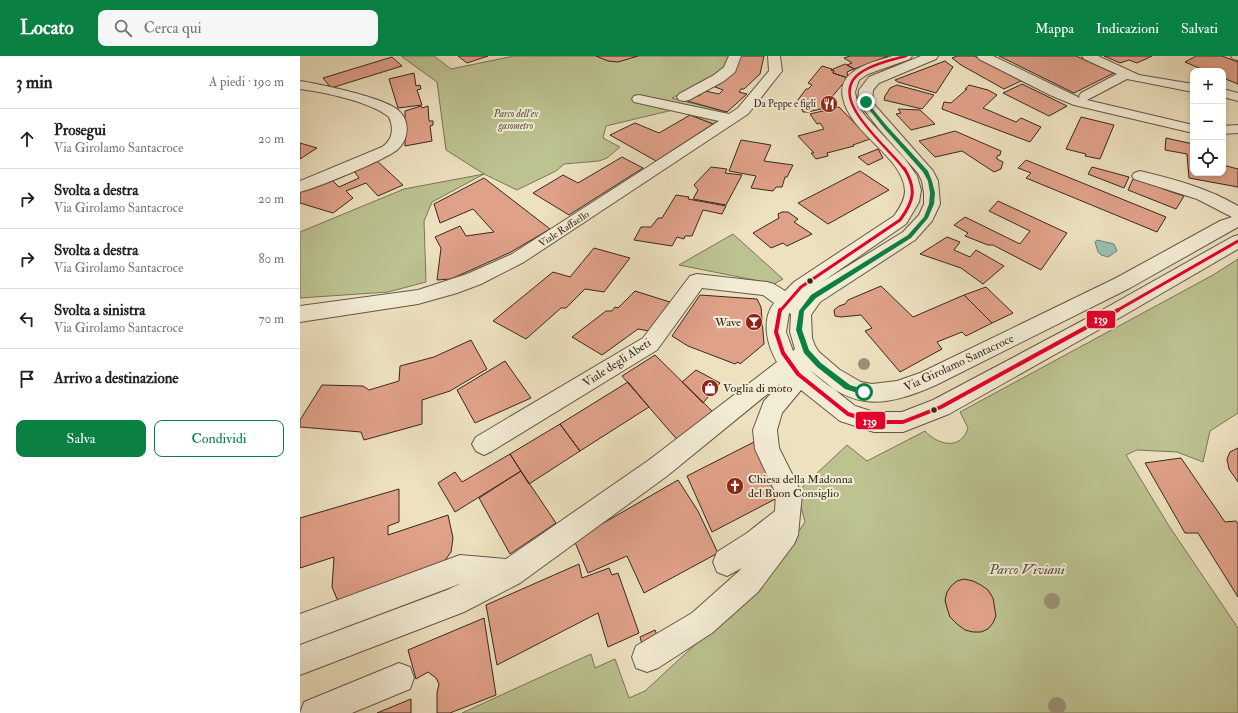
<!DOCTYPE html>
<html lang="it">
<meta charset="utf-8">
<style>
body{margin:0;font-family:"IM FELL Double Pica",serif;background:#f6f6f6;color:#202124}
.controls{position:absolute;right:12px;top:12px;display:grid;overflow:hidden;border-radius:8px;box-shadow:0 2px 6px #0003}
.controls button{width:36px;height:36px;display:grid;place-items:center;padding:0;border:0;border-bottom:1px solid #e0e0e0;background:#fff;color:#202124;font:20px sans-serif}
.stop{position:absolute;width:12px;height:12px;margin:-9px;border:3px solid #0b8043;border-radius:50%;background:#fff}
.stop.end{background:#0b8043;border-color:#fff;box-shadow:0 1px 4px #0008}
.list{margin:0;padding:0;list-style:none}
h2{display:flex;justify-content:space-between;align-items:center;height:52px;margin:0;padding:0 16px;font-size:17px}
h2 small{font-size:13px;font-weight:400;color:#757577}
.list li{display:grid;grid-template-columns:26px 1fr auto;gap:12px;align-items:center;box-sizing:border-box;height:60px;padding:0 16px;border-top:1px solid #e0e0e0}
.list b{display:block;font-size:15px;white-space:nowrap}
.list p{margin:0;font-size:13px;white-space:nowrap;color:#757577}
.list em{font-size:13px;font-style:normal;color:#757577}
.actions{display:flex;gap:8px;padding:12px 16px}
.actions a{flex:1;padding:9px 0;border:1px solid #0b8043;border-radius:8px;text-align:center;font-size:14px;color:#0b8043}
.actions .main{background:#0b8043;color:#fff}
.icon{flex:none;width:22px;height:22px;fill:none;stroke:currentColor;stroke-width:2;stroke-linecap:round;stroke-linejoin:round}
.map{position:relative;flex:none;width:938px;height:657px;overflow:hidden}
header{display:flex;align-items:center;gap:24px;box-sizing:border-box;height:56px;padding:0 20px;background:#0b8043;color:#fff}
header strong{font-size:19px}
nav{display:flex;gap:22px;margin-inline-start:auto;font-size:14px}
.search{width:280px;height:36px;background:#f6f6f6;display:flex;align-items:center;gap:10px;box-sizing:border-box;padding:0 14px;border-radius:8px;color:#757577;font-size:15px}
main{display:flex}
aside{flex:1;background:#fff}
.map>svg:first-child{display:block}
.green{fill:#bcc290;stroke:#7a7558}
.water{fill:#99beb1;stroke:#728277}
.building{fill:#e0a189;stroke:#38281f}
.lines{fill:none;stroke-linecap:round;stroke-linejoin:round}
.minor-casing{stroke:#655647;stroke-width:2}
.minor{fill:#f3ecd5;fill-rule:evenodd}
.bus-1-far2-casing{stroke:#f3ecd5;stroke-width:4.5}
.bus-1-far1-casing{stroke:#f3ecd5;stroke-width:5.5}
.bus-1-casing{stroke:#f3ecd5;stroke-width:7}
.bus-1-far2{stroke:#e4002b;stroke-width:2.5}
.bus-1-far1{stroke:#e4002b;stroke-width:3}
.bus-1{stroke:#e4002b;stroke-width:4}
.tree{fill:#9c9076}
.route{fill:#0b8043}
.bus-dot{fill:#38281f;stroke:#f3ecd5;stroke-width:1.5}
.labels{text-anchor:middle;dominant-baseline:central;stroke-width:4;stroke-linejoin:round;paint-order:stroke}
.far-poi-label{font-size:10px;fill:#38281f;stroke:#f3ecd5;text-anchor:end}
.far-park-label{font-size:10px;font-style:italic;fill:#594e3b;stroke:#f3ecd5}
.far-street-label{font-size:10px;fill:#38281f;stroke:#f3ecd5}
.poi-label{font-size:12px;fill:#38281f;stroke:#f3ecd5;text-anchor:start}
.street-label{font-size:12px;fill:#38281f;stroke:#f3ecd5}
.near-park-label{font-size:14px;font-style:italic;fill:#594e3b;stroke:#f3ecd5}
.line-badge{stroke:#f3ecd5;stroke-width:1.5}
.badge-label{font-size:11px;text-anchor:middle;font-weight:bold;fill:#fff}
</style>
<header>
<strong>Locato</strong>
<div class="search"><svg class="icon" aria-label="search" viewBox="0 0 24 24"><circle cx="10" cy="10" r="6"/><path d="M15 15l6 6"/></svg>Cerca qui</div>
<nav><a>Mappa</a><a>Indicazioni</a><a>Salvati</a></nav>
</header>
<main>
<aside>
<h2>3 min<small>A piedi · 190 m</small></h2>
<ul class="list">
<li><svg class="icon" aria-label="ahead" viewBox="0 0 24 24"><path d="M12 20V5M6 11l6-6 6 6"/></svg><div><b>Prosegui</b><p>Via Girolamo Santacroce</p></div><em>20 m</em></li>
<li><svg class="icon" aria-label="right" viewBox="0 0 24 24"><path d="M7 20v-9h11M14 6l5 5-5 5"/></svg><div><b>Svolta a destra</b><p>Via Girolamo Santacroce</p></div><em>20 m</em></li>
<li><svg class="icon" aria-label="right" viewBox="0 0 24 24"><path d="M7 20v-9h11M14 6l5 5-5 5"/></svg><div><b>Svolta a destra</b><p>Via Girolamo Santacroce</p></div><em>80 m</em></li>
<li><svg class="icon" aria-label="left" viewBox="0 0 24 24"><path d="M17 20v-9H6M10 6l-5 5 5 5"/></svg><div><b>Svolta a sinistra</b><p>Via Girolamo Santacroce</p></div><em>70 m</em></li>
<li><svg class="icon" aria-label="arrive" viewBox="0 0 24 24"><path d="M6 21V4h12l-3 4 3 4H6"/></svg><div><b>Arrivo a destinazione</b></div></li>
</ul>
<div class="actions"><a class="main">Salva</a><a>Condividi</a></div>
</aside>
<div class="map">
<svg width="938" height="657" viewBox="0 0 938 657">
<rect width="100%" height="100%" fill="#ede1bf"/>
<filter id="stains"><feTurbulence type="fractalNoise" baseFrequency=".005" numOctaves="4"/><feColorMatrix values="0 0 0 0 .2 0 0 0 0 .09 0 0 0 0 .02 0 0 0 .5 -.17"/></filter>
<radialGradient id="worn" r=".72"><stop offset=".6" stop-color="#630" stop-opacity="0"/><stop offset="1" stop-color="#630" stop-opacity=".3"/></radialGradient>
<path class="green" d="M101 0H134L151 13 214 0H429C427 20 389 33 372 42L427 56 413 68 390 59 373 54 306 70 303 82 320 91 307 102 299 105 264 108 256 115 217 134 184 118 132 146 124 165 126 226 88 236 0 242V176L104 133 184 118 146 94 137 26Z
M433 178 483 223 474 228 379 209Z
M938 203V357L910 375 903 406 877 396 837 394 826 399 869 470 938 572V657H162L291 598 295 612 315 603 329 642 345 635 465 524 505 466 497 436 547 389 567 405 625 375C638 389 661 395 668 372L660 356 913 219Z"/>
<path class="water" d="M797 184 814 188 817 195 808 201 801 199 798 196 795 186Z"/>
<path class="building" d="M158 0H188L167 7Z
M296 0H338L318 6 308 5Z
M439 0H464L460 18 444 33H441L439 36 447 38 427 56 387 45 391 41 396 39 399 40 405 35 419 38 423 34 415 31 435 14Z
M550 0H588L554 13 547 9 552 7 544 2Z
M657 0H674L723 24 704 33 661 9 652 2Z
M699 0H776L814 17 774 37Z
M804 0H852L837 7 829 4 820 7Z
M896 0H922L938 6V28L923 22V15H906L885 6Z
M92 1 102 10 31 32 23 22Z
M645 5 653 11 636 37 598 26 595 24Z
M545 8 554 13 547 16 548 22 533 17 534 15 531 14Z
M522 10 532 13 531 14 534 15 533 17 548 22 529 44 534 50 508 56H503L500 50 502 49 500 46 497 45 506 33H508L512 29 508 27Z
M114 17 116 30 120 29 121 33 117 34 122 49 98 52 89 23Z
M722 28 767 50 749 60 703 37Z
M597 29 634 39 622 53 584 44 585 40 590 32Z
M669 29 688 34 697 39 683 52 716 66 721 62 741 71 730 86 642 53 644 46 651 47 667 33H665Z
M121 50 122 52 128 50 129 65H133V69L130 70 132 85 105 90V55Z
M539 51 570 83 553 89 554 90 527 97 528 100 516 103 511 97H514L498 80 524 73 520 67 517 68 510 58Z
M598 53 620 54 635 68 611 74 596 58 601 57Z
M390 59 413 68 356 105 310 79 335 67 359 77Z
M781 61 814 69 800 103 785 100 786 98 766 93Z
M655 75 701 95 700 99 697 100V103L703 106 701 113 694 116 662 95 635 101 619 85Z
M866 82 893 88V117H923V109L938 113V131L889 122 887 98 865 94Z
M441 84 471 89 464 105 493 109 487 121H485L482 131H476L473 135 451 132 456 120 429 115Z
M0 87 17 92 0 103Z
M578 93 583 102 568 109 558 101Z
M322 101 343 112 269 159 233 137 263 119 278 127Z
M76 104 103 129 78 140 66 127 46 135 53 142 33 157 0 147V135L31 123 39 131 59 122 54 115Z
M726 104 866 161 857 176 726 122 731 117 718 112Z
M411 111 427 113 425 117 442 119 426 149 393 143 398 134 394 129Z
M792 111 829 121 824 132 788 118Z
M560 115 589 134 528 168 498 147Z
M184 122 250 173 211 196 151 223 137 224 141 192 135 181 160 170 166 180 194 176 173 153 140 167 134 148Z
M833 123 863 130V133L884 140 876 153 828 134Z
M376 139 389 141 388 143 426 150 422 158 403 154 392 180H385L384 183 377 181 372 190 334 184 341 171H351L358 162H362Z
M698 145 767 177 741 214 693 189H688L665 180 668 177 654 169 665 161 720 188 730 175 689 155Z
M482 156H488L498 163 494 166 512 178 487 190 483 187 471 192 453 177 479 162 478 158Z
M647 181 660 186 654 194 670 201 676 194 704 210 683 228 661 212 620 198Z
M294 192 330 202 304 236 285 233 266 252H261L226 283 193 265 253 216 270 221Z
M581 230 613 261 664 239 692 267 666 280 662 276 637 286 642 293 600 316 565 275 572 272 561 259 541 261 535 260 534 254 539 250 545 248 548 244Z
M686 231 713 257 692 267 664 239Z
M335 235 370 246 349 275 338 273 302 299 272 281 306 255H312L315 251 318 252Z
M400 239 457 243 461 251 464 288 440 308 438 306 435 308 388 290 372 280Z
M171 284 187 313 150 335 122 344V368L64 384 61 376 0 371V364L22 329 63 330 69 334 99 325 100 310 134 301Z
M355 299 417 360 380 387 322 320Z
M205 305 231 342 175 367 157 334Z
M396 314 420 327 403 347 382 326Z
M328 326 349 351 280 395 260 368Z
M260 368 280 395 229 428 210 398Z
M454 386 483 439 412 476 387 420Z
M938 392V426L929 413 927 403 930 396Z
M210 398 221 415 155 456 138 427 155 416 162 426Z
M881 402 925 466 936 465 938 468V541L898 477H885L845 407Z
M221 415 256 467 210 498 179 442Z
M378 424 398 455 418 497 344 537 327 500 288 517 274 484Z
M99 433V466L88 470V479L148 459 153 482 151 496 141 510 50 549 37 543 32 531 34 501 0 512V462Z
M279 508 282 522 309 512 312 519 318 517 339 577 308 591 298 557 197 609 186 549Z
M664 523 673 525 681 529 688 534 693 542 696 560 693 567 688 573 681 576H673L665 574 657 568 650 561 647 552 645 544 647 536 651 530 657 525Z
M184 562 196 639 150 657H137V637L139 628 136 622 128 616 116 623 108 594Z
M355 574 360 587 344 595 340 581Z
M111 643V657H77Z"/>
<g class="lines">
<defs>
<path id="minor" d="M429 0H441L435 16 424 25 389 44 384 45 379 44 377 41 379 38 414 19 424 11Z
M468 0H480L482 15 448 58 224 206 181 228 157 237 118 248 0 266V250L118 234 167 218 212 198 419 65 334 46 332 43 334 40 339 39 429 58 438 52 469 15Z
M593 0H612L610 3 568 18 559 24 555 36 558 50 566 61 605 103 617 120 621 134 619 146 606 168 522 226 603 176 619 159 624 148V137L622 125 618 117 579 73 558 46 559 34 569 21 621 0H638L636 3 579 27 573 34 572 46 633 115 638 125 640 148 632 165 615 184 520 246 511 259 512 282 515 290 519 296 540 314 561 326 572 328 597 325 620 317 816 222 920 165 932 161 897 143 834 123 832 120 834 117 840 115C873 123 908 132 938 150V171L830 232 636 329C584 352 553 355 510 314L555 350 574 356H602L633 344 795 258 932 181 938 179V193L809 268 649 358 603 376H574L540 365 501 334 482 357 477 374 479 392 502 438 498 479 494 488 458 536 412 577 358 612 347 616 336 612 332 601 336 590 392 557 438 516 442 512 427 520 417 516 413 506 417 496 447 477 475 455 476 438 455 393 453 374 464 345 481 327 367 420 220 527 164 556 0 619V589L147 534 162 527 0 588V558L160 499 206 503 349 404 477 306C467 289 461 264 474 247L463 239 402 232 357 294 192 395 184 399 176 395 172 388 176 381 343 282 390 220 397 218 467 226 474 228 485 235 494 226 594 160C599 153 605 144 605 135 604 101 550 78 543 42 536 14 573 6 593 0ZM489 257 491 258 490 276 495 293 493 295 486 276Z
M677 0H693L780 42 779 40 781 37 817 18 784 3 782 0H798L839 19 893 28V36L827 23 787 44 893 69V77L774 49 750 39 679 3Z
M931 0H938V4L933 3Z
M0 25C19 28 87 42 99 55 110 65 109 83 98 93 88 103 16 132 0 136V125L82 91C93 84 94 72 89 61 71 46 24 36 0 33Z
M923 33 938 37V45L923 41Z
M938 69V77L923 78V70Z
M99 607 110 611 114 622 110 633 52 657H0L4 646Z"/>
</defs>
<use href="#minor" class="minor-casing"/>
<use href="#minor" class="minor"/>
<defs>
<path id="bus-1-far2" d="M604 113C589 91 521 40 563 15 576 7 591 4 606 0"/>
<path id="bus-1-far1" d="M480 255 501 231 600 164C614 145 617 133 604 112
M816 255 938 185"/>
<path id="bus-1" d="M480 254 476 276 483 297 498 318 548 358 574 366H603L641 351 818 254"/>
</defs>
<use href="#bus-1-far2" class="bus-1-far2-casing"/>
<use href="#bus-1-far1" class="bus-1-far1-casing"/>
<use href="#bus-1" class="bus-1-casing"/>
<use href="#bus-1-far2" class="bus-1-far2"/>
<use href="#bus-1-far1" class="bus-1-far1"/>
<use href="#bus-1" class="bus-1"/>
</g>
<g class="tree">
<circle cx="564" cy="308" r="6"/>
<circle cx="752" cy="545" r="8"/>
<circle cx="757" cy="650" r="9"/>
</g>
<path class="route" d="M563 46H567L586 69 628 115 632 125 635 137 634 148 628 162 611 182 516 242 504 255 502 274 509 294 521 307 550 329 566 334 567 336 564 339 545 333 517 311 504 297 496 274 499 255 511 239 608 179 624 161 629 148 630 137 628 125 623 116 583 71Z"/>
<defs>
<symbol id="restaurant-disc" viewBox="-11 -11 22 22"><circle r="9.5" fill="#8f2418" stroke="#f3ecd5"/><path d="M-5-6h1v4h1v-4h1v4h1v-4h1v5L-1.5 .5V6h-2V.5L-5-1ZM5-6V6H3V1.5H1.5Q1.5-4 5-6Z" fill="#fff"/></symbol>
<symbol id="bar-disc" viewBox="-11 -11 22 22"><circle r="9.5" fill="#8f2418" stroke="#f3ecd5"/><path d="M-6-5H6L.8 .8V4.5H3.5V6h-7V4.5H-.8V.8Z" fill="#fff"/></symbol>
<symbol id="shop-disc" viewBox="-11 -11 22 22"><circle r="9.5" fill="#8f2418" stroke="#f3ecd5"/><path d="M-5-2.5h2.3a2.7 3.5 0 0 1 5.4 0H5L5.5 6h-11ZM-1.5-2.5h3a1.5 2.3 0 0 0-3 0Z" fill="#fff"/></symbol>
<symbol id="church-disc" viewBox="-11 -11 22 22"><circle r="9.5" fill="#8f2418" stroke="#f3ecd5"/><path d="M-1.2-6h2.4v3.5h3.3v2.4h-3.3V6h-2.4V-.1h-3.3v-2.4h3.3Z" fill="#fff"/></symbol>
</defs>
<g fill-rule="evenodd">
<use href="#restaurant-disc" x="519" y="38" width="20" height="20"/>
<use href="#bar-disc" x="444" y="256" width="20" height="20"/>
<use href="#shop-disc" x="400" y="322" width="20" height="20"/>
<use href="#church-disc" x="425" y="420" width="20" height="20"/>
</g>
<g class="bus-dot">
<circle cx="510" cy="225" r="3.5"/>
<circle cx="634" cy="354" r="3.5"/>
</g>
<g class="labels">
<g class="far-poi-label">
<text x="516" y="48">Da Peppe e figli</text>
</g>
<g class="far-park-label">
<text x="216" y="58">Parco dell’ex<tspan x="216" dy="12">gasometro</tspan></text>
</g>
<g class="far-street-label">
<text transform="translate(264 173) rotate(-33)">Viale Raffaello</text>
</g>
<g class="poi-label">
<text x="441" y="266" text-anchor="end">Wave</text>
<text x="423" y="332">Voglia di moto</text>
<text x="448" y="423">Chiesa della Madonna<tspan x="448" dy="14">del Buon Consiglio</tspan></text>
</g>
<g class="street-label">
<text transform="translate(317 307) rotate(-33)">Viale degli Abeti</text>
<text transform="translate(659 307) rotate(-25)">Via Girolamo Santacroce</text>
</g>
<g class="near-park-label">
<text x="727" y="513">Parco Viviani</text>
</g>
</g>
<g class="line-badge">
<rect x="786" y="254" width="30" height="19" rx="4" fill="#e4002b"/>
<rect x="555" y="355" width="31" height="19" rx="4" fill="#e4002b"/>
</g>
<g class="badge-label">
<text x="801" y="267">139</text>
<text x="570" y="369">139</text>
</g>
<rect width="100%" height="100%" filter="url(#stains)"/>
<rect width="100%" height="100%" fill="url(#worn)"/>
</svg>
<div class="controls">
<button>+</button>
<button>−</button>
<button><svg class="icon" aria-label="locate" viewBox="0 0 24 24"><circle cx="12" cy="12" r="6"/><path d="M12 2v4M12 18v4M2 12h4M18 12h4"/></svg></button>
</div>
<div class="stop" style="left:564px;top:336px"></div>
<div class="stop end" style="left:566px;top:46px"></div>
</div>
</main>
